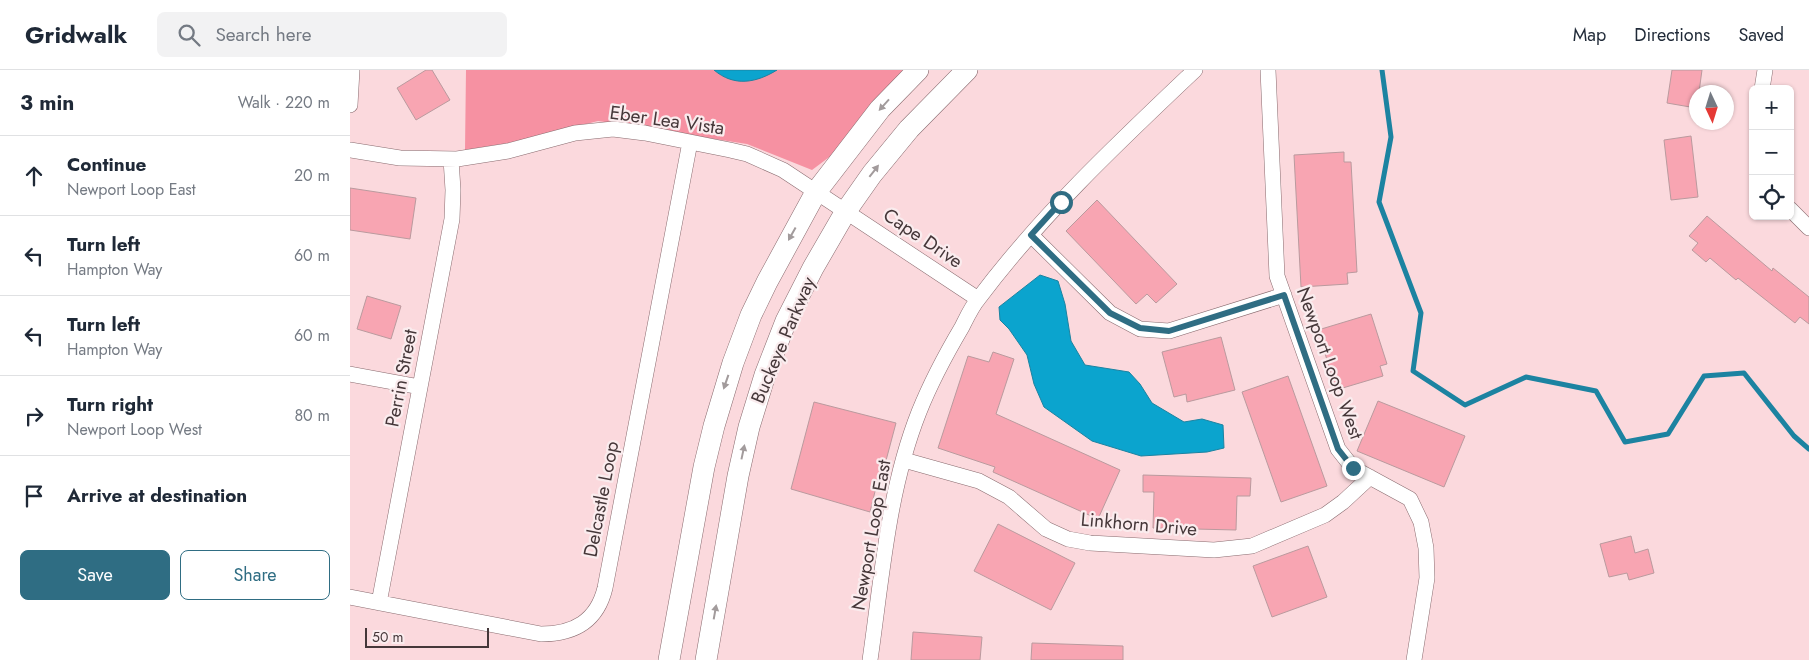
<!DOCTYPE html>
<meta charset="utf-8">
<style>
body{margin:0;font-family:Jost,sans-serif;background:#f2f2f3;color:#1f2937}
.controls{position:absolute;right:15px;top:15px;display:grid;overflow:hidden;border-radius:8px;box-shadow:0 1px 4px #0004}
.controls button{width:45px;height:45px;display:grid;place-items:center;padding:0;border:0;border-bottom:1px solid #e0e1e3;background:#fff;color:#1f2937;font:25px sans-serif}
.compass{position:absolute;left:1339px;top:15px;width:45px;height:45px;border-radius:50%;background:#fff;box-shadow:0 1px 4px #0004;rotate:176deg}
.scale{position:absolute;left:15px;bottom:12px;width:124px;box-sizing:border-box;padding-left:5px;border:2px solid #453739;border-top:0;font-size:14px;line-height:18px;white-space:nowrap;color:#453739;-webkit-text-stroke:4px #faecee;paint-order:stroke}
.stop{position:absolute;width:15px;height:15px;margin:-11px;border:4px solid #2f6d83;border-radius:50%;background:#fff}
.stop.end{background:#2f6d83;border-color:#fff;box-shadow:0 1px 5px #0008}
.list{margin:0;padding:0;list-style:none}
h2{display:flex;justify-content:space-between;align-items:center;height:65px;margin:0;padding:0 20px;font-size:21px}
h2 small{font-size:16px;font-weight:400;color:#747a83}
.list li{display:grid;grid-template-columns:32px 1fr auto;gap:15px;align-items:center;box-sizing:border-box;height:80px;padding:0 20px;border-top:1px solid #e0e1e3}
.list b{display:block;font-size:19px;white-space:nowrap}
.list p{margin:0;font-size:16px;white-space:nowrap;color:#747a83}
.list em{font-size:16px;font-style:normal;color:#747a83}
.actions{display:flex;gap:10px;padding:15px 20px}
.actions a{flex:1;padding:11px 0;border:1px solid #2f6d83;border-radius:8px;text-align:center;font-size:18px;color:#2f6d83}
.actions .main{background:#2f6d83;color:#fff}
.icon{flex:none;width:28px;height:28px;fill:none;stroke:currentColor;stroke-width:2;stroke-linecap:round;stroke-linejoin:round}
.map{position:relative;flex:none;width:1459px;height:590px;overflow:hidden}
header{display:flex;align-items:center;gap:30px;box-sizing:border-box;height:70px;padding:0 25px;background:#fff;border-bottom:1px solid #e0e1e3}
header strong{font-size:24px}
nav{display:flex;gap:28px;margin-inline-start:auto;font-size:18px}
.search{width:350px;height:45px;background:#f2f2f3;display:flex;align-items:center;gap:12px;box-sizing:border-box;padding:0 18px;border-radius:8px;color:#747a83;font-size:19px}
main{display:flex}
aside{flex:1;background:#fff}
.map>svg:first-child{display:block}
.green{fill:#f691a2}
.water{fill:#0ba4ce;stroke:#1c83a1}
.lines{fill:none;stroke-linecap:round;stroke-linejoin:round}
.stream{stroke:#1c83a1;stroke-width:5}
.building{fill:#f8a5b2;stroke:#ba9a9e}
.street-casing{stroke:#896b6f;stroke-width:16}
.secondary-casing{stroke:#896b6f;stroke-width:22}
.street{stroke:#fff;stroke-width:15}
.secondary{stroke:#fff;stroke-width:21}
.oneway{fill:#a29b9c}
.route{stroke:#2f6d83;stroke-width:6}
.labels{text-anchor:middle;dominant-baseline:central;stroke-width:4.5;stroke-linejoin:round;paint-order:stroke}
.street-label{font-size:19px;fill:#453739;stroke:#faecee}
</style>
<header>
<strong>Gridwalk</strong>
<div class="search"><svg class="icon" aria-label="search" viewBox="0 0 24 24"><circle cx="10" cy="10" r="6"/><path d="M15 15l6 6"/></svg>Search here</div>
<nav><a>Map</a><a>Directions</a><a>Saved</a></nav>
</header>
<main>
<aside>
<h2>3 min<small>Walk · 220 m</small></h2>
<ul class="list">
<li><svg class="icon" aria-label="ahead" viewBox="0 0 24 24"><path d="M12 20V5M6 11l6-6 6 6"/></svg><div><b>Continue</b><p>Newport Loop East</p></div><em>20 m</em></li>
<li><svg class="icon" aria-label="left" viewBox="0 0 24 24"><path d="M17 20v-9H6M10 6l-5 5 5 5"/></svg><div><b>Turn left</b><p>Hampton Way</p></div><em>60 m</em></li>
<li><svg class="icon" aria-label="left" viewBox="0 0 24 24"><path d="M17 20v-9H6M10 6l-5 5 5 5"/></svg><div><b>Turn left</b><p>Hampton Way</p></div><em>60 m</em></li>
<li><svg class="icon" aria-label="right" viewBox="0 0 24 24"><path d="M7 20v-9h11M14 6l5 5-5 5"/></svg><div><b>Turn right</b><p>Newport Loop West</p></div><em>80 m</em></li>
<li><svg class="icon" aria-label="arrive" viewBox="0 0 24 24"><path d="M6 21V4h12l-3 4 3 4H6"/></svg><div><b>Arrive at destination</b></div></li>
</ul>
<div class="actions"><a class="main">Save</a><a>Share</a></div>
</aside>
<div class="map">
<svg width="1459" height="590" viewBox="0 0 1459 590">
<rect width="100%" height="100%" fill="#fbd9dd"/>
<path class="green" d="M116 0H552L553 1 482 85 462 100 397 74 248 51 170 71 115 80Z"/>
<path class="water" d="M364 0H427C406 13 384 17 364 0Z
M690 205 708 211 715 234 721 271 735 295 779 302 790 314 802 333 834 352 852 349 873 355 874 378 857 382 791 386 742 371 694 337 684 314 677 285 659 259 650 250 649 237Z"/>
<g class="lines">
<path class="stream" d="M1032 0 1041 67 1029 132 1071 243 1063 301 1115 335 1176 307 1246 321 1275 372 1318 364 1354 306 1394 303 1444 366 1459 379"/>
</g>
<path class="building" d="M76 0H82L100 30 66 50 47 18Z
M1322 0H1352L1349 22H1346V38L1317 33Z
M1341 66 1348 127 1321 130 1314 70Z
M994 82V92H1001L1007 202 997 203 998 214 951 217 944 85Z
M0 118 66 128 60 169 0 160Z
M747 130 827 214 806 233 797 224 786 234 716 161Z
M1357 146 1422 201 1423 198 1459 227V254L1450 247 1445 253 1388 208 1386 210 1360 188 1356 192 1342 180 1348 173 1339 166Z
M17 226 51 236 41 269 7 259Z
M1021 244 1037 294 1030 296 1033 306 986 320 968 260Z
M871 267 885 320 837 332 836 324 824 327 812 282Z
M643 282 664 289 646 344 770 400 748 449 643 402 645 397 588 378 618 286 639 292Z
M938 306 977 416 931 432 892 322Z
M1028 331 1115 366 1094 417 1007 381Z
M464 332 546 353 534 398 531 397 520 442 441 419Z
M793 405 901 408 900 426H887L886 460 803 458 804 422H793Z
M648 454 725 493 701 540 624 501Z
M1281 466 1285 483 1298 479 1304 503 1279 510 1277 503 1259 507 1250 474Z
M958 476 977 527 922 547 903 496Z
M563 562 632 567 630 590H561Z
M682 573 773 576V590H681Z"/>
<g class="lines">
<defs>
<path id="street" d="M918 0 927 206 988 379 1003 398 1060 429 1071 452 1076 478 1077 508 1064 590
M1412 19 1415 0
M0 35 2 0
M0 80 50 88 107 89 158 81 225 63 263 59 295 63 380 80 397 84 433 100 628 229
M1440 139 1459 158
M681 165 760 243 790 259 819 261 934 225
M0 304 70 317
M554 390 629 411 659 427 696 459 718 469 740 473 864 480 902 476 975 445 993 432 1020 407
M0 527 191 564C224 564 247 551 255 518L340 72
M29 533 102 149 103 120 101 89
M520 590C532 507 538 420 569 342 581 312 596 284 612 257 617 247 622 236 629 228 692 144 769 72 845 0"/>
<path id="secondary" d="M319 590 354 397 364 356 383 293 401 245 417 212 466 122 530 39 568 0
M356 590 388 406 399 357 415 305 436 251 463 198 496 141 522 104 559 59 617 0"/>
</defs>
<use href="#street" class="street-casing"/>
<use href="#secondary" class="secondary-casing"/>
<use href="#street" class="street"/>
<use href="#secondary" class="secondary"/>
</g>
<defs><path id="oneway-solid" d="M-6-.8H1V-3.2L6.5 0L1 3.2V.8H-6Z" transform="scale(1.25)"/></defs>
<g class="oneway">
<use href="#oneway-solid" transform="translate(534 35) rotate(132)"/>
<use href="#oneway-solid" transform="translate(524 101) rotate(-52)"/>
<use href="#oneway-solid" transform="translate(442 164) rotate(119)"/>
<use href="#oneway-solid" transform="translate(376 312) rotate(109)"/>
<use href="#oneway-solid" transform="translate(393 382) rotate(-78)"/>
<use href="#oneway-solid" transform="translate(365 542) rotate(-80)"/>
</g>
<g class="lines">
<path class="route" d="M711 132 681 165 760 243 790 258 819 261 934 225 988 379 1003 398"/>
</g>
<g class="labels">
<g class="street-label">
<text transform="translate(317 50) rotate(8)">Eber Lea Vista</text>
<text transform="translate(573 168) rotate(34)">Cape Drive</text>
<text transform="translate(433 270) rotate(-67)">Buckeye Parkway</text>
<text transform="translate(980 293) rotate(70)">Newport Loop West</text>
<text transform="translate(51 308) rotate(-79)">Perrin Street</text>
<text transform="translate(251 429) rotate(-79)">Delcastle Loop</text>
<text transform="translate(789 454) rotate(5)">Linkhorn Drive</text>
<text transform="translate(521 465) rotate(-80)">Newport Loop East</text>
</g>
</g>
</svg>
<div class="controls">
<button>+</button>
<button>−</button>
<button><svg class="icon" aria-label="locate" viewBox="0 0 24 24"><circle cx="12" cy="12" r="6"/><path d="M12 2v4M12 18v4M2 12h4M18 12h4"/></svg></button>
</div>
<svg class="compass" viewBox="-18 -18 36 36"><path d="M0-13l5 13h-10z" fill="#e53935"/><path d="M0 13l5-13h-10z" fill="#747a83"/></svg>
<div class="scale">50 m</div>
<div class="stop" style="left:711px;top:132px"></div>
<div class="stop end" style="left:1003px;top:398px"></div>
</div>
</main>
